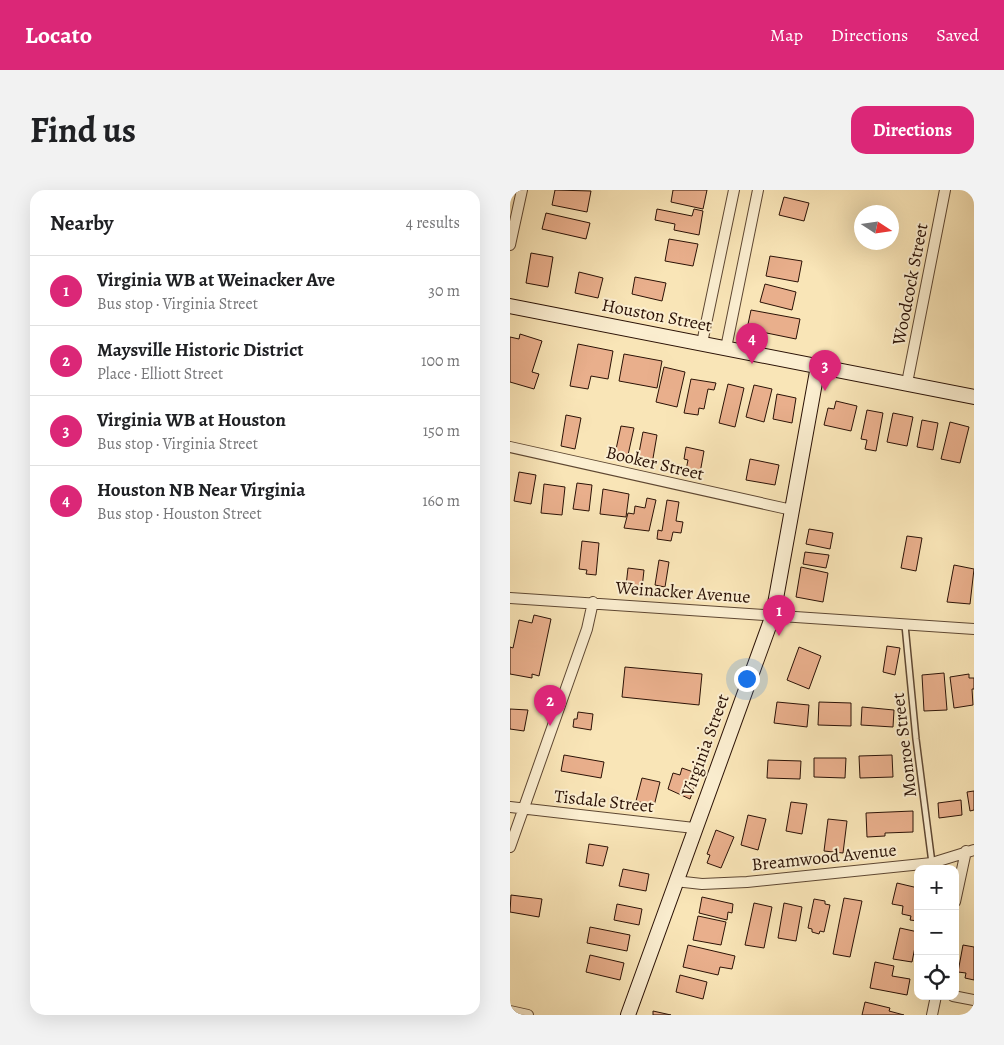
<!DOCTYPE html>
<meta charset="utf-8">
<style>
body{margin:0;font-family:Alegreya,serif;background:#f2f2f2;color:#202124}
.controls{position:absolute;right:15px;bottom:15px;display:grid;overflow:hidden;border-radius:10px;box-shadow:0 5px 20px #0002}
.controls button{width:45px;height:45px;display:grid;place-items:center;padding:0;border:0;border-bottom:1px solid #e0e0e0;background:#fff;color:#202124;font:25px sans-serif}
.compass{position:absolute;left:344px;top:15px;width:45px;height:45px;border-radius:50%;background:#fff;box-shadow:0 5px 20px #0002;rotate:102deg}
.you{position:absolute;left:236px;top:488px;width:18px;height:18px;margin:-12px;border:4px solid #fff;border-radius:50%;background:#1a73e8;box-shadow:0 0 0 8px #1a73e833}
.badge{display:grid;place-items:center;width:32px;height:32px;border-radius:50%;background:#db2777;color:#fff;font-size:16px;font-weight:700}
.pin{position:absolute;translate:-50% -41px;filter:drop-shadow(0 1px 2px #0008)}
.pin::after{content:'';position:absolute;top:26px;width:18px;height:15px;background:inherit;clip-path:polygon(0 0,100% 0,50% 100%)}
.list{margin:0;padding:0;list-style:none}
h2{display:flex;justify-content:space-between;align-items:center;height:65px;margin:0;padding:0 20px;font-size:21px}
h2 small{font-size:16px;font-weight:400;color:#757577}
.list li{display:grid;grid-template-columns:32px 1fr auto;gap:15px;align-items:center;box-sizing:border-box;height:70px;padding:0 20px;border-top:1px solid #e0e0e0}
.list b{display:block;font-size:19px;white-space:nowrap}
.list p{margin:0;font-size:16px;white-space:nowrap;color:#757577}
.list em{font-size:16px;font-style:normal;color:#757577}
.icon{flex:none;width:28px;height:28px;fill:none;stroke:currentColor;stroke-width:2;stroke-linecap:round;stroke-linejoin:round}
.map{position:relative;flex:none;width:464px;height:825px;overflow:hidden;border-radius:15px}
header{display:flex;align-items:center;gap:30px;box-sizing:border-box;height:70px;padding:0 25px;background:#db2777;color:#fff}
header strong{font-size:24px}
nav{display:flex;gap:28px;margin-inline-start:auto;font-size:18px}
.intro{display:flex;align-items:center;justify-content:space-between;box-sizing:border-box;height:120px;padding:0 30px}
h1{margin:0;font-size:35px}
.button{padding:12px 22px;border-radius:15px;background:#db2777;color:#fff;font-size:18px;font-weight:700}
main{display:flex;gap:30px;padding:0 30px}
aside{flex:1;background:#fff;border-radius:15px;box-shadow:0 5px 20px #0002}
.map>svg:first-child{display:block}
.building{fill:#e9af8c;stroke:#2b1206}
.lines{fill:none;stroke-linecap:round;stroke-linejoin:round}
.lane-casing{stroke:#5e4732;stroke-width:8}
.street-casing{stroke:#5e4732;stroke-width:12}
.secondary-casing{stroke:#2b1206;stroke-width:16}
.lane{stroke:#fbeed0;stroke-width:5}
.street{stroke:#fbeed0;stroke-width:10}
.secondary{stroke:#fbeed0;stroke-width:14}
.labels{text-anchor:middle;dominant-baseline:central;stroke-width:4;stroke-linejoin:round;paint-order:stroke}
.street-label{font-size:18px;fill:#2b1206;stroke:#fbeed0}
</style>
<header>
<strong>Locato</strong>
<nav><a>Map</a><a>Directions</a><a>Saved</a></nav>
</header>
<div class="intro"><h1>Find us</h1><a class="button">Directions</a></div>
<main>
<aside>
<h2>Nearby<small>4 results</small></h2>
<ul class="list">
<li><span class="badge">1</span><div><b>Virginia WB at Weinacker Ave</b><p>Bus stop · Virginia Street</p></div><em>30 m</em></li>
<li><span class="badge">2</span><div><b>Maysville Historic District</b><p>Place · Elliott Street</p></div><em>100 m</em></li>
<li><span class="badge">3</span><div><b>Virginia WB at Houston</b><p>Bus stop · Virginia Street</p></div><em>150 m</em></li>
<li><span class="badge">4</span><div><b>Houston NB Near Virginia</b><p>Bus stop · Houston Street</p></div><em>160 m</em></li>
</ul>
</aside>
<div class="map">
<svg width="464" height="825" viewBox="0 0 464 825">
<rect width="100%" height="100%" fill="#f9e5b7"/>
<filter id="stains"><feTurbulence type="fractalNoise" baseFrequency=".004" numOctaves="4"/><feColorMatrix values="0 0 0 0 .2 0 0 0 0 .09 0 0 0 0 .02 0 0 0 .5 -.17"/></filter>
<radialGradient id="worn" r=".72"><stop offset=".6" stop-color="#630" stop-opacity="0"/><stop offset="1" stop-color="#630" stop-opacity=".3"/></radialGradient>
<path class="building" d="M45 0 81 1 77 22 42 15Z
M163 0H197L193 19 161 12Z
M274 7 299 13 294 31 269 25Z
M147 19 182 26 184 19 193 21 189 45 164 40 165 34 145 30Z
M36 23 80 33 76 49 32 39Z
M159 49 188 54 183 76 155 71Z
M21 63 43 67 38 97 16 93Z
M260 66 292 71 288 92 256 86Z
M69 82 93 88 88 108 65 103Z
M125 87 156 93 152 111 122 104Z
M255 94 286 102 282 120 250 112Z
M241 120 290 129 286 149 237 139Z
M10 144 32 151 22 182 29 184 24 199 0 192V147L9 149Z
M68 154 103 161 98 189 81 186 78 199 60 196Z
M114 164 152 171 147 198 109 191Z
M154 177 175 182 167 217 146 212Z
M181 189 206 193 204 200 198 199 194 219 189 218 188 225 174 223Z
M218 194 234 198 225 237 209 233Z
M244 195 262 199 254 232 236 227Z
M267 204 286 208 282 233 263 229Z
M326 211 347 216 341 241 314 235 318 218 324 219Z
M357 220 373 223 366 261 355 259 357 250 351 249Z
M383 223 403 227 397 256 377 252Z
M56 225 71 228 65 259 51 256Z
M412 230 428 233 423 260 407 257Z
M440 232 459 237 450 273 431 269Z
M111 236 124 238 118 265 105 264Z
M133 242 147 245 142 274 132 272 133 269 128 268Z
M176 257 194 261 190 283 176 280 178 270 174 269Z
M240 269 269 275 265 295 236 290Z
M9 282 26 285 21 314 4 311Z
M67 293 82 295 79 321 63 319Z
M34 294 55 297 52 325 31 323Z
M93 299 119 304 116 327 90 324Z
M137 308 146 310 139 341 114 338 118 323 124 324 125 316 135 318Z
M157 310 169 312 166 331 173 332 171 343 163 342 161 351 147 349 148 340 152 341Z
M299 339 323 343 320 359 296 354Z
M397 346 412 348 406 381 391 378Z
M72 351 89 353 86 385 76 384 77 380 69 379Z
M295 362 319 365 316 378 293 374Z
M149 370 159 372 155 397 145 395Z
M444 375 464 379 460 414 437 412Z
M291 377 318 383 313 412 286 407Z
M118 378 134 380 132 398 116 396Z
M24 425 41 429 29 486 22 484V488L0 484V457L3 458 9 430 22 433Z
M377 456 390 458 385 485 373 482Z
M289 457 311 466 299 499 277 490Z
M115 477 192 484 189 515 112 507Z
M434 483 437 520 414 521 412 485Z
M459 484V488H464V499H462L463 515 444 518 440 487Z
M267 512 299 515 297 537 264 533Z
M309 512 341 513V536L308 535Z
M352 517 384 520 383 537 351 535Z
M0 519 18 520 14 541 0 539Z
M68 522 83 524 81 540 63 537 64 529H67Z
M54 565 94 572 91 588 51 581Z
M382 565 383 587 350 588 349 566Z
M304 568H336L335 588 304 587Z
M258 570 291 571 290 589 257 588Z
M172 578 189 584 180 609 158 599 163 583 170 585Z
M132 588 150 592 144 616 126 611Z
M464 601V620L460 621 457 602Z
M451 610 452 625 429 628 428 613Z
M281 612 297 614 292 644 276 641Z
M403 621V642L375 643V646L357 647 356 623Z
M238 625 256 629 248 660 231 655Z
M318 629 337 631 333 663 314 661Z
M206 640 224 647 211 678 197 673 200 665 197 664Z
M79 654 98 657 93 676 76 673Z
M113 679 139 684 136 701 109 696Z
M387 693 408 698V731L400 730 401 726 392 724 393 716 382 714Z
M1 705 32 709 29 727 0 722Z
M192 707 223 714 222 723 218 722 217 730 189 723Z
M334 708 352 711 340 767 323 764Z
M304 709 315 711V714L320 715 314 742 310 741 309 744 302 742V739L298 738Z
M244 713 262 717 254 758 235 755Z
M274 713 292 717 286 751 268 748Z
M107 714 132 719 129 735 104 730Z
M188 726 216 732 211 755 183 750Z
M80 737 120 745 117 761 77 753Z
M390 738 408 742 402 772 383 769Z
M178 755 225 766 222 779 210 777 208 785 173 777Z
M453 755 464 757V790L455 788 456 783 448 782Z
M80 765 114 773 110 790 76 782Z
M365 772 384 776 382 786 400 789 397 805 360 798Z
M170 785 197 792 193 809 166 802Z
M355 812 380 818 379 821 394 825H352Z
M143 821 161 825H143Z"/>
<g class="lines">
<defs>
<path id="lane" d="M395 435 406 549 422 673"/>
<path id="street" d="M0 55 12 0
M192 153 224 0
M216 158 248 0
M397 193 435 0
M0 257 282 320
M0 408 464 439
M0 617 184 638
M0 657 77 439 83 412
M165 691 192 694 237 692 422 673 464 660
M445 712 456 661
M443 806 464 810
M0 821 18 825
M422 825 426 806"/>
<path id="secondary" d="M0 116 464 207
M118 825 263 425 308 176"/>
</defs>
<use href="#lane" class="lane-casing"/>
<use href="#street" class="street-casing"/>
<use href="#secondary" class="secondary-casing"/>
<use href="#lane" class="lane"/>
<use href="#street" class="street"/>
<use href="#secondary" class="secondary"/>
</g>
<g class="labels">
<g class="street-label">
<text transform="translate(400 94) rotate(-79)">Woodcock Street</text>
<text transform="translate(147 125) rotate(11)">Houston Street</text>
<text transform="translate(145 273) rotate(13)">Booker Street</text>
<text transform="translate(173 402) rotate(4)">Weinacker Avenue</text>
<text transform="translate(195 555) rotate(-70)">Virginia Street</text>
<text transform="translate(394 555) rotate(-97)">Monroe Street</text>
<text transform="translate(94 611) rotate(6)">Tisdale Street</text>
<text transform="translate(314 667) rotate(-6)">Breamwood Avenue</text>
</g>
</g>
<rect width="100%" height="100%" filter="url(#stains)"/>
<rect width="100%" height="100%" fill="url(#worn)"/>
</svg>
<div class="controls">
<button>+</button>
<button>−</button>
<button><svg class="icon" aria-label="locate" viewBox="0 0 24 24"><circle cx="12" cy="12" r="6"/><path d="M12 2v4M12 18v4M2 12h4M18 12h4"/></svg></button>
</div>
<svg class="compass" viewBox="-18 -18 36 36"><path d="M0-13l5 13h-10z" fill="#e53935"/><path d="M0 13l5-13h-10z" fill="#757577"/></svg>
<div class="you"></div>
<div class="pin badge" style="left:269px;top:446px">1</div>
<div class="pin badge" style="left:40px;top:536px">2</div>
<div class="pin badge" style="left:315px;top:201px">3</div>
<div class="pin badge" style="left:242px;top:174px">4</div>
</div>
</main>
